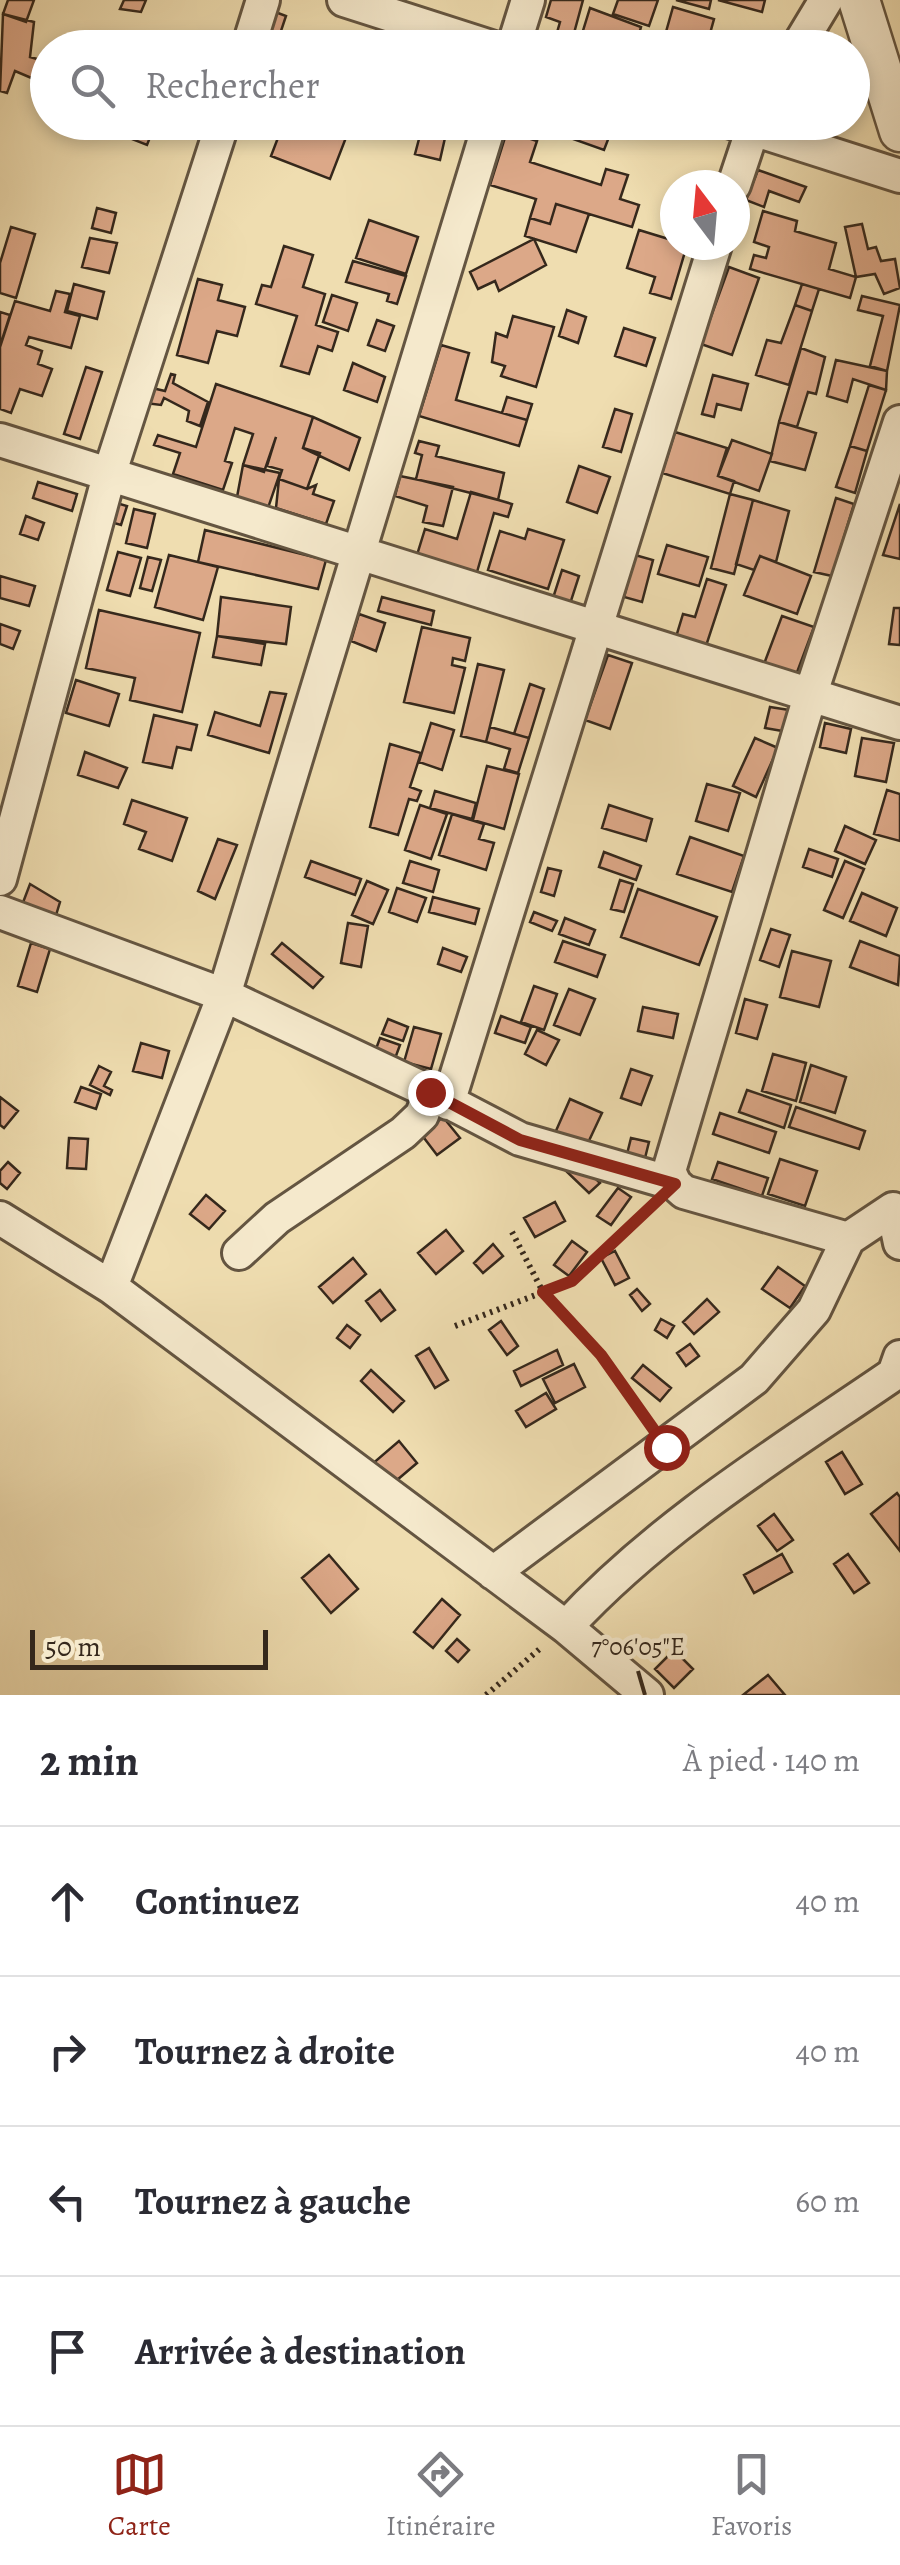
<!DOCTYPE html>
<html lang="fr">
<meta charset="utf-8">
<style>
body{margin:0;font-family:Alegreya,serif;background:#f2f2f3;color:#2b2b33}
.compass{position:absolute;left:660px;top:170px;width:90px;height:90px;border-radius:50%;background:#fff;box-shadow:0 5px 15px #0003;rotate:344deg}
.scale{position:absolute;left:30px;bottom:25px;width:238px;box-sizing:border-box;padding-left:10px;border:5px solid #35281c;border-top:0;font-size:28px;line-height:35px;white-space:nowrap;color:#35281c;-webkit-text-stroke:8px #f5e9cc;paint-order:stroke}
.stop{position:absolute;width:30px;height:30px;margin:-22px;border:8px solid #8f2418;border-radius:50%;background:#fff}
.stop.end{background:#8f2418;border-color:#fff;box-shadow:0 2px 10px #0008}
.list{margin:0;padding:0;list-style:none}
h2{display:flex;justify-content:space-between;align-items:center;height:130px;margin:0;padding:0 40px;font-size:42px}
h2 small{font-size:32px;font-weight:400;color:#7c7c81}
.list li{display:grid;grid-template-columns:65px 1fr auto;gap:30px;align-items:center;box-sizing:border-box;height:150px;padding:0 40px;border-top:2px solid #e1e1e2}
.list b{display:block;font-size:38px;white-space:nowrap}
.list em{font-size:32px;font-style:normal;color:#7c7c81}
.icon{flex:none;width:55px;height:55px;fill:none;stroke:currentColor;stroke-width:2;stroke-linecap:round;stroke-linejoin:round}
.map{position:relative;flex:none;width:900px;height:1695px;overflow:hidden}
.search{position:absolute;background:#fff;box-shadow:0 5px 15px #0003;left:30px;right:30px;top:30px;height:110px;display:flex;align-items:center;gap:25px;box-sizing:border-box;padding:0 35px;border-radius:55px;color:#7c7c81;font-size:38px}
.sheet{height:730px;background:#fff}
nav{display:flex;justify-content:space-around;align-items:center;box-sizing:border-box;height:140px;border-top:2px solid #e1e1e2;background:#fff;font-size:28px;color:#7c7c81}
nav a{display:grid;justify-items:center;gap:5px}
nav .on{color:#8f2418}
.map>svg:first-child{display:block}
.building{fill:#dca888;stroke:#35281c;stroke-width:2.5}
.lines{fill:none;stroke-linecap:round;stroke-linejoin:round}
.minor-casing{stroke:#645541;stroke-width:38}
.tertiary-casing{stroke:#645541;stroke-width:45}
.path{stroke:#35281c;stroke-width:6;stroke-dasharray:2.5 5;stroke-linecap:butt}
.minor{stroke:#f5e9cc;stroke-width:32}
.tertiary{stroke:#f5e9cc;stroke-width:40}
.route{stroke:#8f2418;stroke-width:12}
.ticks{fill:none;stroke:#35281c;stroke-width:4}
.ticks-label{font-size:25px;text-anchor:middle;fill:#35281c;stroke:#f5e9cc;stroke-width:9;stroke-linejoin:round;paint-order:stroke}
</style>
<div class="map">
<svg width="900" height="1695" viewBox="0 0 900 1695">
<rect width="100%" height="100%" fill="#efddb0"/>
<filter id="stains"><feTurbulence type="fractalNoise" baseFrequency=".002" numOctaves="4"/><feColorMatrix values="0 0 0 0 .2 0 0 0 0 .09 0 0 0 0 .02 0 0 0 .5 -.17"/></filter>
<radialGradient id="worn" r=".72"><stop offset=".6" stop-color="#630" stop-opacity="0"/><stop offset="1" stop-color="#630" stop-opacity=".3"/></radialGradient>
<path class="building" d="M8 0H34L26 22 3 14Z
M124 0H146L141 12 120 9Z
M551 0H583L570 48 554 43 560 22 546 17Z
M618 0H658L649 26 613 14Z
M676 0H711L709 9Z
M718 0H765L762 12Z
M673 7 714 19 706 48 664 39Z
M590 8 641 27 635 48 578 47Z
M270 10 286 16 278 40 261 34Z
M3 14 34 22 30 57 48 62V85L15 71 7 93 0 91Z
M174 32 202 41 200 48H169Z
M644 38 676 48H641Z
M106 122H156L147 145 104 128Z
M284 122H352L330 179 271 156Z
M563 122H609L614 124 604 150 559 134Z
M423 124 447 129 440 160 415 154Z
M507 131 537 141 530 162 601 185 606 169 628 175 620 199 639 205 632 227 556 204 550 224 530 218 536 199 490 185Z
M758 170 806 187 799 202 769 191 764 207 746 200Z
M556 204 589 214 576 252 525 236 530 218 550 224Z
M97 208 116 213 111 233 92 228Z
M763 211 797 221 795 231 836 243 829 269 856 277 850 298 750 269 754 255 766 258 769 247 754 242Z
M369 220 418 237 406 274 356 258Z
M862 224 868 249 876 247 881 261 895 259 900 288 884 294 875 274 856 277 845 227Z
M11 227 35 234 16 298 0 293V263Z
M639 230 675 241V245H687L671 299 650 293 655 277 627 268Z
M90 238 117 243 109 273 82 267Z
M534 239 546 265 499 291 495 281 478 289 470 272Z
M284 246 313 255 303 287 325 294 316 325 338 332 332 351 318 346 309 374 281 366 297 316 256 304 262 285 271 287Z
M353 261 406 276 397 304 387 301 389 294 346 282Z
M729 267 759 278 732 355 701 344Z
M198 279 222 285 218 300 245 307 237 336 217 331 208 363 177 355Z
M74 284 104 292 97 319 67 311Z
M802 284 819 289 812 311 795 305Z
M56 291 70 294 65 312 80 316 71 348 29 337 26 345 42 351 38 364 52 369 42 396 20 389 11 413 0 409V347L15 301 50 311Z
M332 295 357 303 348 331 323 322Z
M862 296 900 305 887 371 870 366 883 316 858 310Z
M795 305 812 311 789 385 756 375 767 340 781 343Z
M567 310 586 317 578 343 559 336Z
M0 312 10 315 0 346Z
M513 316 554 327 536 387 501 376 505 366 492 362 496 333 507 337Z
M377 320 394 326 385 351 368 345Z
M624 328 655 338 646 366 615 356Z
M441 345 469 353 456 400 527 420 519 446 419 416Z
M801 348 825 357 816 394 808 392 797 427 779 422Z
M836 360 887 371 886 390 853 379 847 402 827 396Z
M353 363 385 377 377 402 344 390Z
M86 367 102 372 80 439 64 434Z
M171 374 175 375 173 383 208 402 200 426 187 421 189 411 164 398 161 405 145 403 152 388 165 391Z
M713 375 748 384 741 410 717 404 714 417 702 414Z
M216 384 313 417 303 448 320 453 307 489 279 479 282 470 267 466 276 437 264 472 243 465 253 434 235 428 225 461 232 463 223 490 173 474 180 453 154 445 158 435 196 447Z
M869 385 886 390 867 451 850 446Z
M507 397 532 404 527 420 502 413Z
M615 409 632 414 621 452 603 447Z
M313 417 360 438 349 470 303 448Z
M779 422 816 433 805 470 770 461Z
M675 432 727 448 718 476 734 481 730 494 662 473Z
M732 440 772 454 759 491 718 476Z
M419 441 439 446 436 456 504 473 498 500 416 479 422 455 415 453Z
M850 446 867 451 855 493 836 487Z
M243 465 280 473 268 508 237 497Z
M579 466 610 477 597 513 567 502Z
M400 476 453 487 443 526 423 522 427 506 395 496Z
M279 479 307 489 316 485 313 494 334 501 326 524 276 508Z
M38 482 77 494 72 511 33 498Z
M471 492 512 504 508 517 494 513 477 572 417 555 425 529 457 539Z
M730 494 753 500 734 574 711 568Z
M836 498 854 504 832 576 814 572Z
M753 500 789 511 776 562 760 556 754 570 736 564Z
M113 502 127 506 121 525 107 521Z
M900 504V559L883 555Z
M134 509 155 514 147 548 126 543Z
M26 516 44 523 38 540 20 534Z
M528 529 564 540 548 589 488 570 500 531 525 539Z
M205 530 326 560 318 589 198 562Z
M667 545 708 557 699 586 658 574Z
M118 552 141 558 130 596 107 590Z
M169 555 218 567 203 620 155 607Z
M635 555 653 560 642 602 624 597Z
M760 556 811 576 797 614 744 595Z
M148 557 161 560 152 591 140 588Z
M562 570 579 576 570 604 553 598Z
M0 576 35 586 29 606 0 598Z
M707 579 726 585 706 646 676 637 683 614 695 617Z
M221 597 291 607 286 644 217 636Z
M382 597 434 611 431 625 378 611Z
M894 608H900V645L889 644Z
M99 610 200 633 182 712 130 700 135 678 86 668Z
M359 614 385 623 376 651 351 641Z
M782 616 814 627 796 675 764 664Z
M0 624 20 631 13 649 0 644Z
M422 627 470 638 465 661 453 658 452 665 465 668 454 713 404 702Z
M217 636 265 644 261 665 213 657Z
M608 655 632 663 610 729 585 720Z
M478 664 504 670 486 742 461 736Z
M76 680 119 694 109 726 66 713Z
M530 684 544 689 529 738 514 734Z
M270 692 286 694 269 753 208 735 215 712 260 726Z
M770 707 802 712 794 733 765 728Z
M154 715 197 725 191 750 177 747 172 768 143 762Z
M431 723 454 730 442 770 419 762Z
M825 723 851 729 846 753 820 747Z
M490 727 529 738 518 773 504 769 510 749 486 742Z
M755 738 778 748 756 797 733 786Z
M862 738 894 743 886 782 855 776Z
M390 744 421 753 410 787 421 791 417 801 409 799 398 835 370 827Z
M85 752 127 768 118 788 78 775Z
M487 766 519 774 504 829 473 820Z
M707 784 740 793 728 831 696 821Z
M887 790 900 794V841L874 834Z
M435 791 476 803 472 819 430 808Z
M132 800 187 818 172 861 139 849 146 832 124 824Z
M420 805 447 814 431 859 405 850Z
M609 805 652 819 646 841 602 828Z
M452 814 484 824 479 839 494 843 486 870 439 855Z
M845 826 876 840 865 864 835 851Z
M690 837 744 856 732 892 677 874Z
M218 839 237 845 215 899 198 891Z
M809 849 838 859 832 877 803 867Z
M604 852 641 866 636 880 599 867Z
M311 861 361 879 355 895 305 877Z
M410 861 439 870 433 892 403 883Z
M845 861 864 869 843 918 824 910Z
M548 868 561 871 554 896 541 892Z
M620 880 633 884 624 912 611 909Z
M367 881 388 890 373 924 352 915Z
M30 884 60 902 53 925 19 913Z
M397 888 426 898 417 922 389 912Z
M638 889 717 917 699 965 621 937Z
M862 893 897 908 886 936 850 921Z
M433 897 479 909 475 924 429 912Z
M534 912 557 921 552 931 530 922Z
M565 918 595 930 589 945 559 934Z
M348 923 368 926 361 967 341 963Z
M771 929 790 935 779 967 760 960Z
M563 941 605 955 597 977 555 962Z
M860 941 900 956 898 985 850 967Z
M31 943 50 949 37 992 18 986Z
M282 943 323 977 313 988 272 954Z
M443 948 467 957 461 972 438 964Z
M792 951 831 961 819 1007 780 997Z
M534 986 557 994 544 1030 521 1022Z
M569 989 595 999 580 1035 554 1025Z
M745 999 767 1005 757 1039 736 1033Z
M643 1007 678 1014 673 1038 638 1031Z
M501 1016 531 1027 525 1043 495 1033Z
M388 1019 408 1027 403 1041 382 1034Z
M414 1027 441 1034 431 1069 404 1062Z
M537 1030 559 1040 546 1065 525 1054Z
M380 1038 400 1045 393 1064 373 1057Z
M141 1043 169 1051 162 1078 133 1071Z
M773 1054 806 1063 796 1101 762 1091Z
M811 1065 846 1077 835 1113 800 1102Z
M99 1066 111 1072 104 1086 112 1090 110 1095 90 1085Z
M631 1069 652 1076 641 1105 621 1098Z
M81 1087 101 1094 96 1109 75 1102Z
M747 1090 791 1105 784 1128 739 1112Z
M0 1097 18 1111 4 1128 0 1125Z
M570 1099 602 1113 586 1147 555 1133Z
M796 1107 865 1131 859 1149 789 1127Z
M720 1113 776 1132 769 1153 713 1134Z
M443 1117 460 1138 437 1155 421 1134Z
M69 1138 88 1139 86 1169 67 1168Z
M631 1138 649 1142 642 1170 624 1166Z
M576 1159 600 1183 589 1193 565 1170Z
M780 1159 817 1171 805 1206 768 1194Z
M8 1162 20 1173 7 1189 0 1183V1171Z
M718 1162 768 1178 762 1196 712 1179Z
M618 1188 631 1197 611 1225 597 1216Z
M206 1195 225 1211 209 1229 190 1214Z
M555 1202 565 1221 535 1237 524 1218Z
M446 1230 463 1251 436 1274 418 1253Z
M572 1241 587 1252 569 1276 554 1265Z
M493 1244 503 1256 483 1273 474 1263Z
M615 1251 629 1278 615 1285 601 1258Z
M353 1258 366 1274 333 1303 319 1287Z
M778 1267 805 1286 790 1308 762 1289Z
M637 1289 650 1304 642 1311 630 1295Z
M380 1290 395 1310 381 1321 366 1301Z
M707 1299 719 1312 694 1334 683 1322Z
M661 1319 674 1326 667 1338 655 1330Z
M501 1321 518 1346 507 1355 489 1330Z
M347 1325 360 1335 350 1348 337 1338Z
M690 1344 699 1356 686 1366 677 1353Z
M429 1348 448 1380 435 1388 416 1356Z
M557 1350 563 1365 521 1386 514 1371Z
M574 1364 585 1387 555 1403 543 1379Z
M643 1365 671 1388 660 1401 632 1378Z
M371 1370 404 1401 393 1412 361 1381Z
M546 1393 556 1409 526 1427 516 1411Z
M399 1441 417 1463 390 1486 371 1465Z
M842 1452 862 1484 845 1494 826 1462Z
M897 1493 900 1497V1551L871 1514Z
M774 1514 793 1540 777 1551 758 1526Z
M782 1554 792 1572 754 1593 744 1575Z
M848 1554 869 1583 854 1593 834 1564Z
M329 1555 358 1589 331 1613 302 1578Z
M442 1599 460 1615 433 1648 414 1632Z
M457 1639 469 1650 458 1662 446 1651Z
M674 1650 693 1669 674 1688 655 1669Z
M768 1675 785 1695H743Z"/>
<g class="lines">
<defs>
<path id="minor" d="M344 0 494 48
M248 48 263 0
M513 48 528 0
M797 48 826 0
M731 122 900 176
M734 185 755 122
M0 440 900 723
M0 879 110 472 223 122
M0 912 224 995 430 1092 520 1139 675 1184 684 1192 848 1239
M448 1103 715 245
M675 1184 669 1171 810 696 900 422
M0 1218 111 1287 566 1627 647 1695
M239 1253 277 1218 403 1133 422 1115 430 1092
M111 1287 224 995 490 122
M493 1573 754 1379 814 1310 848 1239 893 1209 900 1243
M566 1627C660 1525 780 1452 894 1374L900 1357"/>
<path id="tertiary" d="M859 0 900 131"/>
</defs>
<use href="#minor" class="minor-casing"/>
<use href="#tertiary" class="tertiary-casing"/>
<path class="path" d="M512 1232 543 1292 601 1355 648 1422
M455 1326 572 1281 648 1208
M486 1695 542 1647"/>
<use href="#minor" class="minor"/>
<use href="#tertiary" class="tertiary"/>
</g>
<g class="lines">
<path class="route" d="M430 1092 520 1140 675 1184 572 1281 543 1292 601 1355 666 1447"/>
</g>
<path class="ticks" d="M638 1671 645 1695"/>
<g class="ticks-label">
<text x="638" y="1655">7°06'05"E</text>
</g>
<rect width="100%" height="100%" filter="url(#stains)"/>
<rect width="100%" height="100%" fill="url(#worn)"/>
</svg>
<svg class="compass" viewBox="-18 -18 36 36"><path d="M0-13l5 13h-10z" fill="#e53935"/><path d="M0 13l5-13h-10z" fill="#7c7c81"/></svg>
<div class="scale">50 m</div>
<div class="stop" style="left:666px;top:1447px"></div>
<div class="stop end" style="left:430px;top:1092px"></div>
<div class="search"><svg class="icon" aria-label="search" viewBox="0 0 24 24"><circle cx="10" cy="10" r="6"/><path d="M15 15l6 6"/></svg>Rechercher</div>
</div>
<section class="sheet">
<h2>2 min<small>À pied · 140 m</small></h2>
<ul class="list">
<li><svg class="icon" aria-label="ahead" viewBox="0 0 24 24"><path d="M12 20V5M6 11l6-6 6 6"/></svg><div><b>Continuez</b></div><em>40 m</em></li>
<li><svg class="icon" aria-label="right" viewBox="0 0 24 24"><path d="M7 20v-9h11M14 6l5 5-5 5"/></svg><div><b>Tournez à droite</b></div><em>40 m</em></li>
<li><svg class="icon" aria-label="left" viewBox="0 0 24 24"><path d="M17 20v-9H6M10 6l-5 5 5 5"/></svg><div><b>Tournez à gauche</b></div><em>60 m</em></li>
<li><svg class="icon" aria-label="arrive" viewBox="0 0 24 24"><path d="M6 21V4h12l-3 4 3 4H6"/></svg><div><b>Arrivée à destination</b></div></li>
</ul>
</section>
<nav>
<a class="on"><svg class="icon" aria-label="map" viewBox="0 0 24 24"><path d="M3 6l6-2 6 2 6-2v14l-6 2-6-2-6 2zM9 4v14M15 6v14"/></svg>Carte</a>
<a><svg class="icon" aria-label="directions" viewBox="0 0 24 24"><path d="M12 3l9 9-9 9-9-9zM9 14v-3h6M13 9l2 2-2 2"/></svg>Itinéraire</a>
<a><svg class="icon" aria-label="saved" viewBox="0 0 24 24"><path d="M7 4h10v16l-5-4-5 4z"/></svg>Favoris</a>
</nav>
